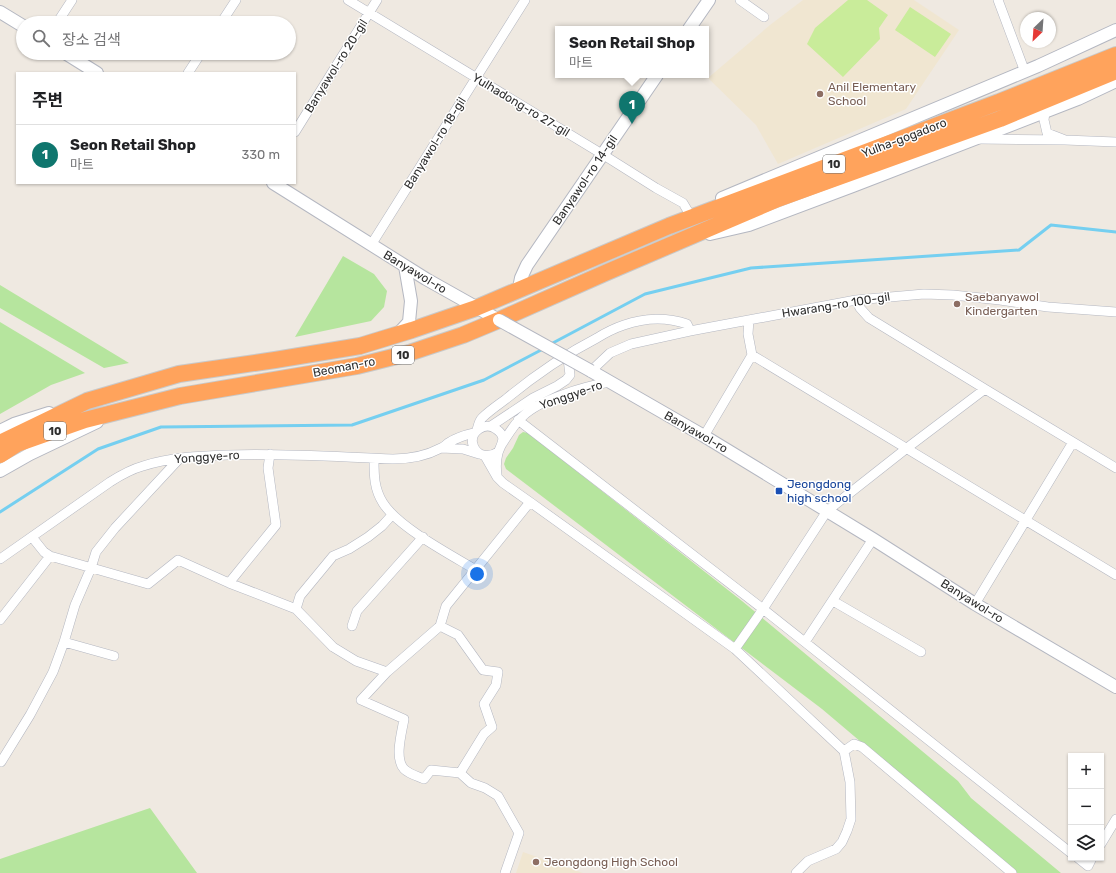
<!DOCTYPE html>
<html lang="ko">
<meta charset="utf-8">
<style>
body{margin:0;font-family:Rubik,"Noto Sans KR",sans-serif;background:#f6f6f6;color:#202124}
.controls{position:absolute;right:12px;bottom:12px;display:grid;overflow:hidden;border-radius:0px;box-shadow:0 1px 3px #0004}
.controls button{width:36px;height:36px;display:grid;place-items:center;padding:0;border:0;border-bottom:1px solid #e0e0e0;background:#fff;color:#202124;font:20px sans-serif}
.compass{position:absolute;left:1020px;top:12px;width:36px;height:36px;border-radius:50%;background:#fff;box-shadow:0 1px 3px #0004;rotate:205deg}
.you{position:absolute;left:477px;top:574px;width:14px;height:14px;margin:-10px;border:3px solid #fff;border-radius:50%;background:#1a73e8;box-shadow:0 0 0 6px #1a73e833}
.badge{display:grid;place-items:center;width:26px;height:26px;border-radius:50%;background:#0f766e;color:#fff;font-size:13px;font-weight:700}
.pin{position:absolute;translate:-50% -33px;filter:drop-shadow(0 1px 2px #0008)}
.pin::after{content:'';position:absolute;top:21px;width:14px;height:12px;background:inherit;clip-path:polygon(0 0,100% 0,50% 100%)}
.popup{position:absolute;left:555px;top:26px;width:154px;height:52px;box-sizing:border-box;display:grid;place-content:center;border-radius:0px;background:#fff;filter:drop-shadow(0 1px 3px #0005);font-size:13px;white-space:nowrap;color:#757577}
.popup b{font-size:15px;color:#202124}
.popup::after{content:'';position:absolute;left:50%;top:100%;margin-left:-8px;border:8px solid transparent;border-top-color:#fff}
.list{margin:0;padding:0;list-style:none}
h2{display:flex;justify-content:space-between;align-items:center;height:52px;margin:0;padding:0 16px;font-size:17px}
h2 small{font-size:13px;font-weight:400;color:#757577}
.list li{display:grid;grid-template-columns:26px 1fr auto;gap:12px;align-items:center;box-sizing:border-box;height:60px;padding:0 16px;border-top:1px solid #e0e0e0}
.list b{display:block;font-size:15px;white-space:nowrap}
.list p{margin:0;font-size:13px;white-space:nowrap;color:#757577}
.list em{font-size:13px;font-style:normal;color:#757577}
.icon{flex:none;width:22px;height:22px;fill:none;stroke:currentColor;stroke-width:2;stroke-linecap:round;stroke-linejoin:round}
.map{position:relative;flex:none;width:1116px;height:873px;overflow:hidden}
.search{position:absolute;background:#fff;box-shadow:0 1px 3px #0004;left:16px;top:16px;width:280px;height:44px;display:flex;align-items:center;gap:10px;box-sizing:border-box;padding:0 14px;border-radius:22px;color:#757577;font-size:15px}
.panel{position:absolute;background:#fff;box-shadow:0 1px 3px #0004;left:16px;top:72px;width:280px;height:112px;border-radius:0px}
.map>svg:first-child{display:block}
.education{fill:#f0e6d1}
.green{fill:#b6e59e}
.pitch{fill:#c9ec9a}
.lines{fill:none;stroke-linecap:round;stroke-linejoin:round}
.stream{stroke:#75cff0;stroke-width:3}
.street-casing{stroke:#b4b7c1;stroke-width:10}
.secondary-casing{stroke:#b4b7c1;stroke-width:14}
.highway-casing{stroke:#c9c9c9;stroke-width:18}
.street{stroke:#fff;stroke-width:9}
.secondary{stroke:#fff;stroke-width:12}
.highway{stroke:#ffa35c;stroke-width:16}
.secondary-bridge-casing{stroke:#b4b7c1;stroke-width:14;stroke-linecap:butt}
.secondary-bridge{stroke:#fff;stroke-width:12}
.education-dot{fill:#8d6e63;stroke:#fff;stroke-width:1.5}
.transit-dot{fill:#1a4fb4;stroke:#fff;stroke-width:1.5}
.labels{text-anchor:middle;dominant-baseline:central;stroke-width:3;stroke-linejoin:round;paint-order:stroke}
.shield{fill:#fff;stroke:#6d6d6d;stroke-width:1}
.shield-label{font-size:11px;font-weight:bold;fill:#2e2e2e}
.street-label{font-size:12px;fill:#2e2e2e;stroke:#fff}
.education-label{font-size:12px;fill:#785e54;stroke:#fff;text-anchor:start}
.transit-label{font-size:12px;fill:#164399;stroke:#fff;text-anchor:start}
</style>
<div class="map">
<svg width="1116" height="873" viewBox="0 0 1116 873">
<rect width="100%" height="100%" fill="#efe9e1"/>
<path class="education" d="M803 0H914L959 30 906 109 778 164 756 125 708 78 770 25Z
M523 852 583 873H516Z"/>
<path class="green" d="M343 256 374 274 387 291 384 307 371 321 295 337Z
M0 285 129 363 104 368 0 308Z
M0 322 85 373 51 385 0 414Z
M523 432 528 433 742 601 958 781 971 798 1061 873H1016L822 709 506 469 504 464 506 458 513 448 519 435Z
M150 808 197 873H0V859Z"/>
<path class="pitch" d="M848 0H867L888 15 879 28 880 39 843 77 807 44 815 28Z
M910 7 951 34 935 57 895 30Z"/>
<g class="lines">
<path class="stream" d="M549 345 645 294 751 268 1019 250 1051 225 1116 232
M0 512 98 449 161 427 352 425 484 380 543 349"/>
<defs>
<path id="street" d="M348 0 602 154 656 188 683 203 689 213
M740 0 764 17
M998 0 1025 72
M57 23 72 0
M221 23 236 0
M188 73 201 53
M295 132 377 0
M978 139 1065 140 1047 133 1044 120 1045 112
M1065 140 1116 142
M371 245 525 0
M856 300 860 308 869 318 985 389
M752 355 1116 575
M591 371 610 353 631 344 690 331 856 300 924 294 953 295 1000 300 1048 307 1116 312
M518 420 763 609 1071 853
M491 426 533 398 557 386 566 380 570 375 568 359
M477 430C478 426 479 421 482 418 489 411 498 405 506 399 534 376 564 355 597 338 605 333 615 328 624 325 644 318 667 317 687 324L690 331
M704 436 752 355 748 334 749 320
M502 444C508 435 514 424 522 417 540 399 584 387 609 382
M441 448 463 449 479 454
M485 456 497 477 503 483 530 502 446 606 440 626 387 672 361 700 404 719C402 732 394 758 404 769 409 774 417 776 424 779L431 770 460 773 471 783 485 788 498 796 519 833 505 873
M374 459C374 475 374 489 383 503 398 527 451 555 476 570
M497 475C496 468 496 461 498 453 501 444 508 437 496 429 485 421 469 432 473 445 477 457 489 458 498 452
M530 502 735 649
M32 537 44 552 50 556 148 584 178 560 229 583 296 609 300 596 333 556 349 549 368 537 382 526 392 515
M0 559 110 482C121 475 132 469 143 466 171 457 200 456 228 455 283 453 338 457 393 459 409 459 426 456 441 448 444 447 446 445 448 443 456 438 465 435 474 433
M229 583 276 525 268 468 270 454
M833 601 921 652
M975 604 1073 442
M296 609 333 647 356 661 387 672
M0 620 50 556
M352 626 357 611 423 537
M440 626 458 635 483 670 498 672 496 685 484 704 492 727 484 734 460 773
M64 642 114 656
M805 642 873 539
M844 751 854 744 862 747 1012 873
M1 762 30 715 53 672 64 642 75 605 91 568 96 552 115 528 180 458
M1101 844 1116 819
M1078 858 1088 866 1092 858
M796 873 808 861 836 849 842 842 847 831 851 819 850 782 844 751 735 649 763 609 827 511 907 448 985 389 1116 468"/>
<path id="secondary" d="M0 12 23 26
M689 29 709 0
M65 53 97 73
M273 183 426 279 499 320
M722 198 1038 66 1116 30
M710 234 749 225 853 186 1078 99 1116 81
M519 288 521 278 527 265 657 75
M398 334 409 322 411 301 405 266
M591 371 704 436 873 539 975 604 1116 687
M0 431 14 424 49 413
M0 471 30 454 97 422"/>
<path id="highway" d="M0 443 87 401 179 374 275 360 360 346 412 330 476 308 669 226 999 102 1116 55
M0 455 17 444 85 420 180 396 357 366 409 353 463 335 499 320 605 273 778 199 1000 119 1116 71"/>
</defs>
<use href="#street" class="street-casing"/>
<use href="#secondary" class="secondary-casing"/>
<use href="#highway" class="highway-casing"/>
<use href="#street" class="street"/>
<use href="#secondary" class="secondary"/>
<use href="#highway" class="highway"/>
<defs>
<path id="secondary-bridge" d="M499 320 591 371"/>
</defs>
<use href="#secondary-bridge" class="secondary-bridge-casing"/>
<use href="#secondary-bridge" class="secondary-bridge"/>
</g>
<g class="education-dot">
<circle cx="820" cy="94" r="4"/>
<circle cx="957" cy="304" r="4"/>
<circle cx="536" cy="862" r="4"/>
</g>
<rect class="transit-dot" x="775" y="487" width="8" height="8" rx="2"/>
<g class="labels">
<g class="shield">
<rect x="823" y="155" width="22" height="18" rx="3"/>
<rect x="392" y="346" width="22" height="18" rx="3"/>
<rect x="44" y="422" width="22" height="18" rx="3"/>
</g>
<g class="shield-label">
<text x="834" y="164">10</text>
<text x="403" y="355">10</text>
<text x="55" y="431">10</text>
</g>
<g class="street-label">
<text transform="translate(336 66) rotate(-58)">Banyawol-ro 20-gil</text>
<text transform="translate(521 105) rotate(31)">Yulhadong-ro 27-gil</text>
<text transform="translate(904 138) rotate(-21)">Yulha-gogadoro</text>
<text transform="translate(435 143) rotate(-58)">Banyawol-ro 18-gil</text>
<text transform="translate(585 180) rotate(-56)">Banyawol-ro 14-gil</text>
<text transform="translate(415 272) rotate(31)">Banyawol-ro</text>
<text transform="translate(836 305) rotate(-9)">Hwarang-ro 100-gil</text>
<text transform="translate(344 367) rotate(-11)">Beoman-ro</text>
<text transform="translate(571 395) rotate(-19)">Yonggye-ro</text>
<text transform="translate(696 432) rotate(30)">Banyawol-ro</text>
<text transform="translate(207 457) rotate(-4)">Yonggye-ro</text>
<text transform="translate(972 601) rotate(32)">Banyawol-ro</text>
</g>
<g class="education-label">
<text x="828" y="87">Anil Elementary<tspan x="828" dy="14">School</tspan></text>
<text x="965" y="297">Saebanyawol<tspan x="965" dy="14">Kindergarten</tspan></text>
<text x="544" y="862">Jeongdong High School</text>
</g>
<g class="transit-label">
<text x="787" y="484">Jeongdong<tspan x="787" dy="14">high school</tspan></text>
</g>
</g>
</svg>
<div class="controls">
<button>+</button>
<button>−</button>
<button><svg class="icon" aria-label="layers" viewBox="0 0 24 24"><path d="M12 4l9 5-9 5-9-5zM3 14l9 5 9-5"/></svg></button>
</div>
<svg class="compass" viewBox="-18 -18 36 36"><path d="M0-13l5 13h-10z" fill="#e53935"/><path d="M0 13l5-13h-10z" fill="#757577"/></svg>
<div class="you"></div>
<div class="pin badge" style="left:632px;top:124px">1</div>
<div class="popup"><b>Seon Retail Shop</b>마트</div>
<div class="search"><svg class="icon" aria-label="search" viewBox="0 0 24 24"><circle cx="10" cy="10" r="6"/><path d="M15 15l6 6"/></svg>장소 검색</div>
<section class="panel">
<h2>주변<small></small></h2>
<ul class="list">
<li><span class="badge">1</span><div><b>Seon Retail Shop</b><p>마트</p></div><em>330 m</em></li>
</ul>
</section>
</div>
